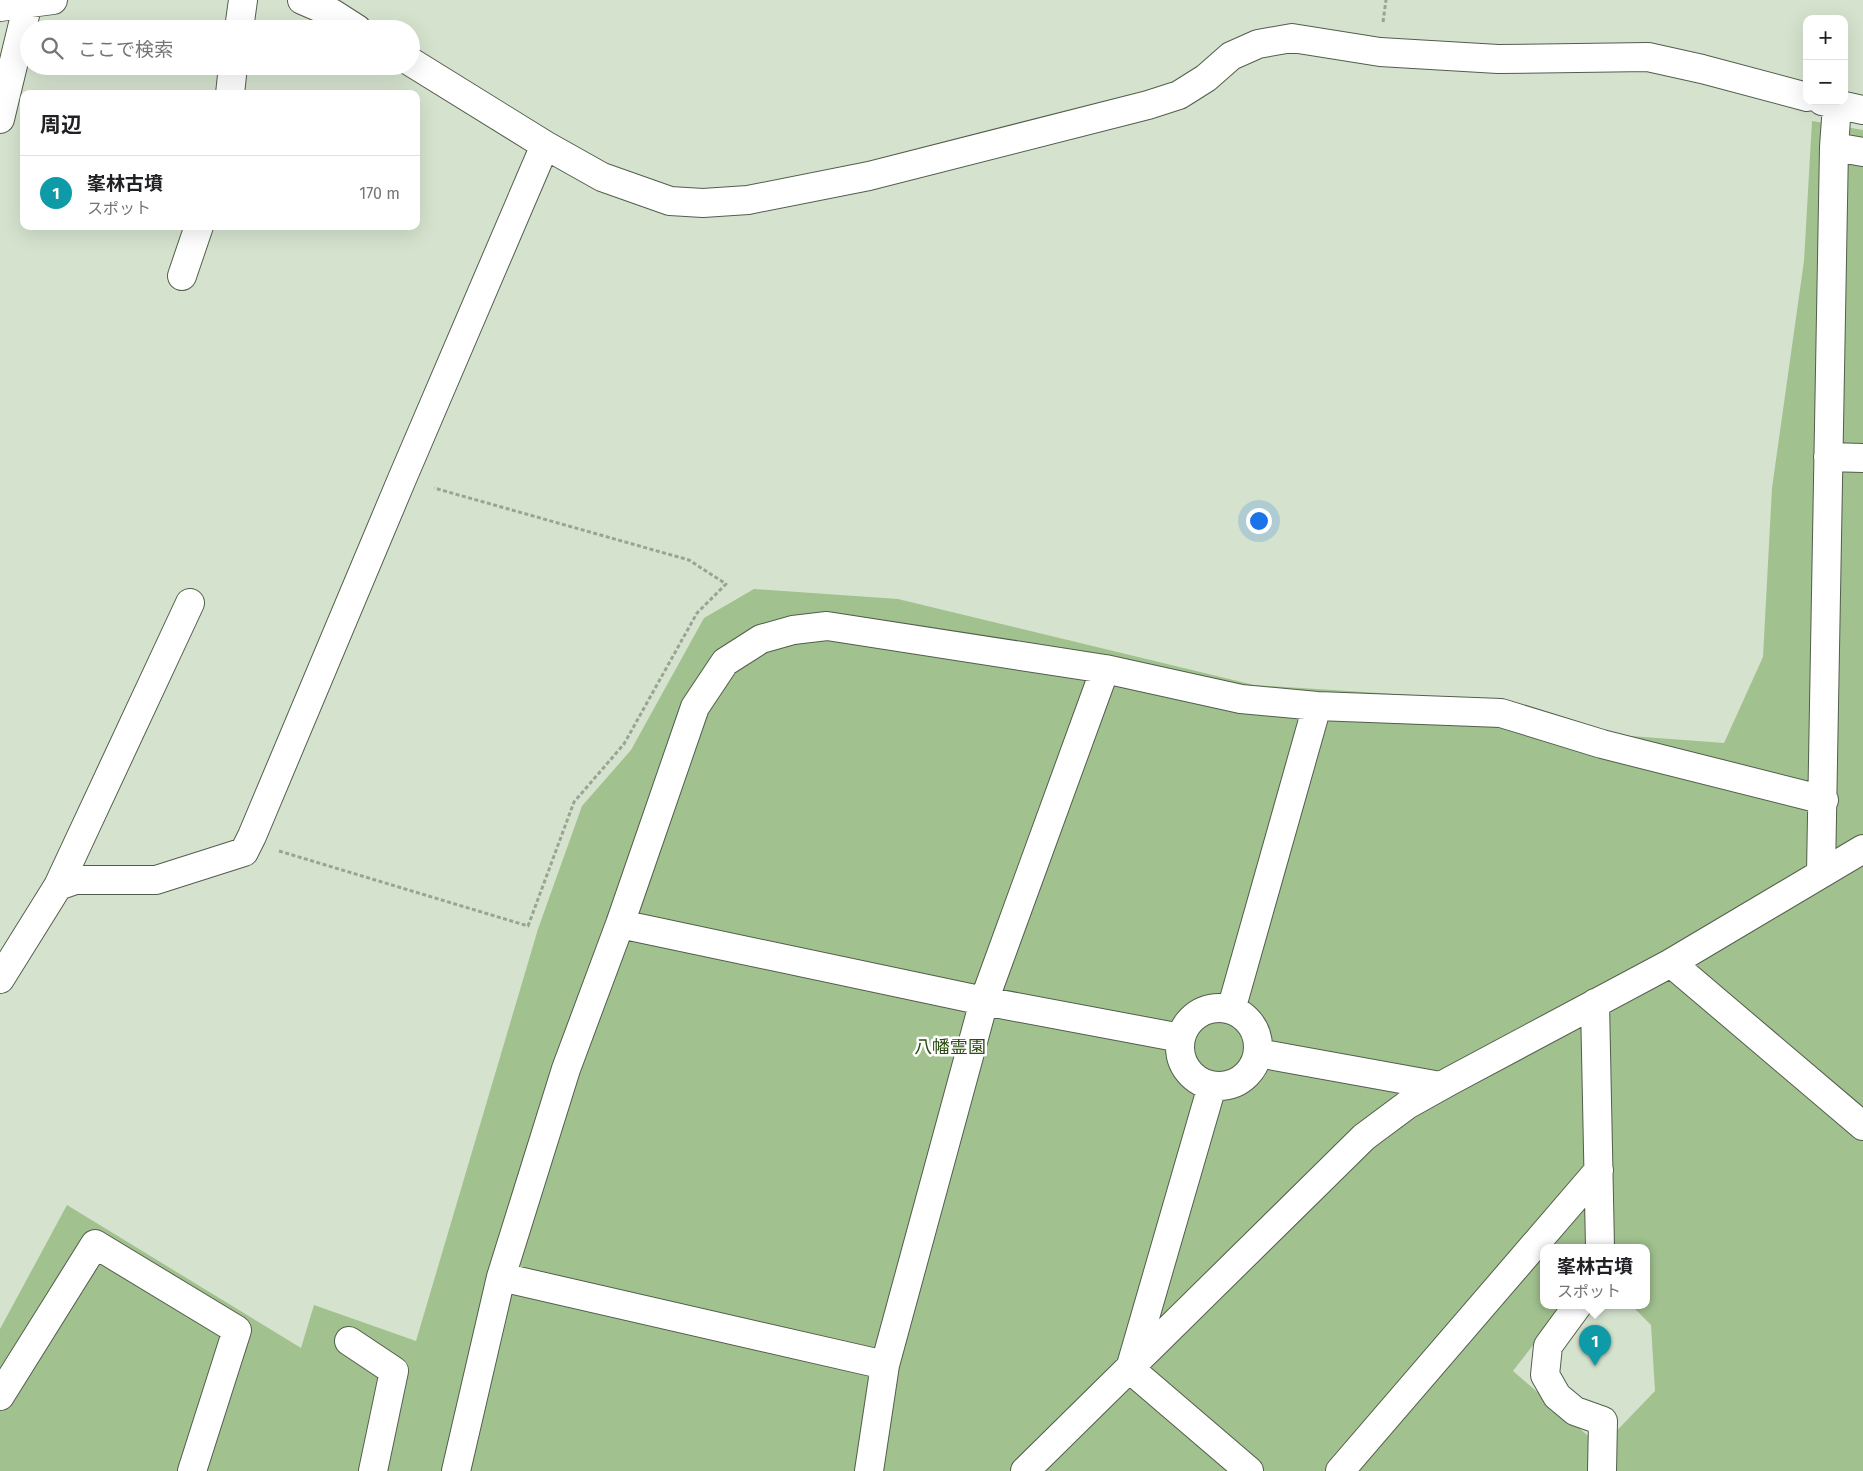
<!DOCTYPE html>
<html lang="ja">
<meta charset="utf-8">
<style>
body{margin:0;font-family:"Fira Sans","Noto Sans JP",sans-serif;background:#f6f6f6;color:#202124}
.controls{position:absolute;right:15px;top:15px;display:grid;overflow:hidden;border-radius:10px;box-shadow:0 5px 20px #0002}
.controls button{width:45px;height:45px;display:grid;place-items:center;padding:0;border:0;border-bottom:1px solid #e0e0e0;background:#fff;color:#202124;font:25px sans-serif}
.you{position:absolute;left:1258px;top:520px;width:18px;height:18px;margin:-12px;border:4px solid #fff;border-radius:50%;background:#1a73e8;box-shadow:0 0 0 8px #1a73e833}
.badge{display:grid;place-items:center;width:32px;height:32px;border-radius:50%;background:#7038ae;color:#fff;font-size:16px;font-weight:700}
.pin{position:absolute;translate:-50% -41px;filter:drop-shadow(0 1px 2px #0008)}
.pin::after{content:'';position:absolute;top:26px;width:18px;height:15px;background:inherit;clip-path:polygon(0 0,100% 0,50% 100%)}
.popup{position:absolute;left:1540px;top:1244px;width:110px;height:65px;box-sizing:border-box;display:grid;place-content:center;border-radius:10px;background:#fff;filter:drop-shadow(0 1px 4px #0005);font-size:16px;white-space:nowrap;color:#757577}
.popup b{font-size:19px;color:#202124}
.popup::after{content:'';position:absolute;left:50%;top:100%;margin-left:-10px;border:10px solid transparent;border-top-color:#fff}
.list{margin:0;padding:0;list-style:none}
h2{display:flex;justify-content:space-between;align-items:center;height:65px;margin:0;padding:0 20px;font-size:21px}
h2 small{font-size:16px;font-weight:400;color:#757577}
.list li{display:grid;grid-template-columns:32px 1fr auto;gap:15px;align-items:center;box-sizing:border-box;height:75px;padding:0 20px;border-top:1px solid #e0e0e0}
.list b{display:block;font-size:19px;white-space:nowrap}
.list p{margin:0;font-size:16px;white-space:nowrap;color:#757577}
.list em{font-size:16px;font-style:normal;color:#757577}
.icon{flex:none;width:28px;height:28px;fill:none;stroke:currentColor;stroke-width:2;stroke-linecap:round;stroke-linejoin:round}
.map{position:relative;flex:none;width:1863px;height:1471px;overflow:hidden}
.search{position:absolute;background:#fff;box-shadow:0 5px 20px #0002;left:20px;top:20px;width:400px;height:55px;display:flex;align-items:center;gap:12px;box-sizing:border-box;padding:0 18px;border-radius:28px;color:#757577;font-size:19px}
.panel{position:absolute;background:#fff;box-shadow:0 5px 20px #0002;left:20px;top:90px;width:400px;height:140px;border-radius:10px}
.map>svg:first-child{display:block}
.green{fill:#a1c18f;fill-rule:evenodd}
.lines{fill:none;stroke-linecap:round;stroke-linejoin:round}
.minor-casing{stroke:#525e4c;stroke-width:30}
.path{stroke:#99a493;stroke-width:3;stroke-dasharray:4 2.5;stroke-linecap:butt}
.minor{stroke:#fff;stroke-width:28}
.labels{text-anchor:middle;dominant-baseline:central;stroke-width:5;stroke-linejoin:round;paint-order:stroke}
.park-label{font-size:18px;fill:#294c0f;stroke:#fff}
</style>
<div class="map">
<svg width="1863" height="1471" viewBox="0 0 1863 1471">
<rect width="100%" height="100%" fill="#d5e3ce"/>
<path class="green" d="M1812 121 1863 130V1471H0V1329L67 1205 301 1348 314 1305 416 1341 538 929 582 806 631 750 704 618 754 589 898 599 1254 685 1504 701 1604 734 1724 743 1763 657 1772 488 1804 261ZM1544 1247H1646V1305H1631L1651 1325 1655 1391 1601 1447 1513 1371 1564 1305H1544Z"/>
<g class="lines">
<defs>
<path id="minor" d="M302 0 332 13 357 29
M0 7 53 0
M239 29 243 0
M411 62 545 145 602 177 670 201 703 203 748 200 869 176 1148 105 1179 95 1206 78 1231 56 1258 44 1292 38 1380 52 1498 59 1648 57 1702 69 1807 97
M230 94 233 66
M1822 101 1863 110
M0 119 28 3
M1834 147 1863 152
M182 276 199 226
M1828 457 1863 458
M1821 873 1834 147 1837 105
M58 886 190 603
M620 924 984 1001 1181 1038
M1671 963 1863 1126
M0 979 58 886 75 880H156L244 852 252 836 402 479 545 145
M1595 1003 1600 1247
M1180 1047a39 39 0 1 1 78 0a39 39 0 1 1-78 0Z
M1231 1010 1317 706
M1258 1053 1440 1086
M1212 1086 1130 1369 1249 1471
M501 1277 885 1365
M1578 1305 1548 1346 1545 1375 1557 1396 1575 1411 1603 1421 1602 1471
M349 1341 394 1371 373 1471
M0 1396 95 1244 237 1330 192 1471
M456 1471 501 1277 566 1069 620 924 695 707 725 662 761 639 793 630 827 626 1105 669 1241 699 1317 706 1501 713 1602 744 1824 800
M869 1471 885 1365 984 1001 1105 669
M1025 1471 1364 1137 1407 1105 1450 1081 1671 963 1863 849
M1340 1471 1599 1170"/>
</defs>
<use href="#minor" class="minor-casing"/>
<path class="path" d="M1383 22 1386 0
M279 851 528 926 574 802 624 744 697 613 726 584 689 560 434 488"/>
<use href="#minor" class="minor"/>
</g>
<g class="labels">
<g class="park-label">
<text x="950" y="1047">八幡霊園</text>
</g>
</g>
</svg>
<div class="controls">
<button>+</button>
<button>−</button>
</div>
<div class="you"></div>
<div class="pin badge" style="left:1595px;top:1366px;background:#0f9aa8">1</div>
<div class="popup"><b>峯林古墳</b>スポット</div>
<div class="search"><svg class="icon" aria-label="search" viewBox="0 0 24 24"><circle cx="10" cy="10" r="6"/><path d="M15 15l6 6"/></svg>ここで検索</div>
<section class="panel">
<h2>周辺<small></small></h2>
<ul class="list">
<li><span class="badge" style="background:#0f9aa8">1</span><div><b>峯林古墳</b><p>スポット</p></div><em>170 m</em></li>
</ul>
</section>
</div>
